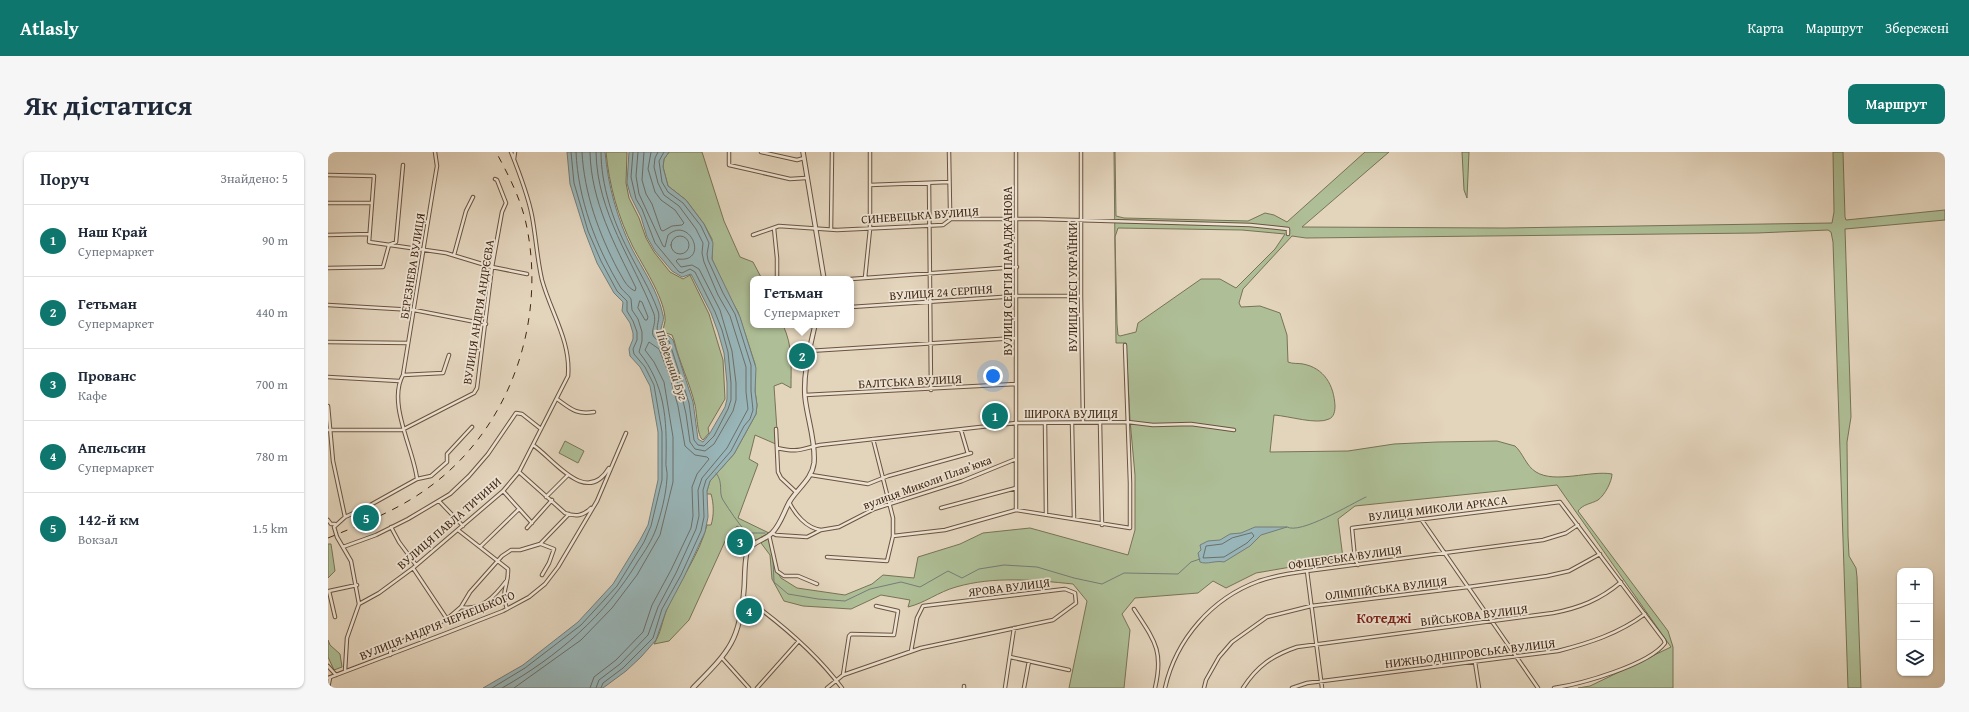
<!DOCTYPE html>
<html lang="uk">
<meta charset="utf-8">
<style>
body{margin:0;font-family:"Gentium Book Plus",serif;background:#f6f6f7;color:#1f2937}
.controls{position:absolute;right:12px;bottom:12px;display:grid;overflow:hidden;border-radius:8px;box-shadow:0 1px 3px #0004}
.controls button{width:36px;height:36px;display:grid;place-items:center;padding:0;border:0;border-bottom:1px solid #e0e1e3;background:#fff;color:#1f2937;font:20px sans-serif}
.you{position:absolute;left:665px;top:224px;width:14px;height:14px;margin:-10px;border:3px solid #fff;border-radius:50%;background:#1a73e8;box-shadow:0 0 0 6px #1a73e833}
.badge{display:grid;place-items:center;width:26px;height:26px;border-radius:50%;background:#0f766e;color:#fff;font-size:13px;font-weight:700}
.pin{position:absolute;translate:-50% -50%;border:2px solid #fff;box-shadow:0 1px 4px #0006}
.popup{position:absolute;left:422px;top:124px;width:104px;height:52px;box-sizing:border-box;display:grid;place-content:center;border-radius:8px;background:#fff;filter:drop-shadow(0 1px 3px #0005);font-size:13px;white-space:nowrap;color:#747a83}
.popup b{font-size:15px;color:#1f2937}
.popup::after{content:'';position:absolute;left:50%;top:100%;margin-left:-8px;border:8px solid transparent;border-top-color:#fff}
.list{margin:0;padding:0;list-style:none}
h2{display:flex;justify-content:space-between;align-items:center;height:52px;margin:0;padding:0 16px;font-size:17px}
h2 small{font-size:13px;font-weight:400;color:#747a83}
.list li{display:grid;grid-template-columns:26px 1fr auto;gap:12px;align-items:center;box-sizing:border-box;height:72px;padding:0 16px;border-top:1px solid #e0e1e3}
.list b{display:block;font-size:15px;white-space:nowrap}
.list p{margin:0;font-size:13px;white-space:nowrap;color:#747a83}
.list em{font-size:13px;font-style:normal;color:#747a83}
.icon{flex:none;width:22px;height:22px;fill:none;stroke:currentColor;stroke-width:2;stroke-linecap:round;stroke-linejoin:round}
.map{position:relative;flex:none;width:1617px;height:536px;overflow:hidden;border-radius:8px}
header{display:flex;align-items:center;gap:24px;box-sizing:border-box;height:56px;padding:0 20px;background:#0f766e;color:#fff}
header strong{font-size:19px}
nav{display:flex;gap:22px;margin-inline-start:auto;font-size:14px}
.intro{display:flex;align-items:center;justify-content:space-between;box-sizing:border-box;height:96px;padding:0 24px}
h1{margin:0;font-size:28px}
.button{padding:10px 18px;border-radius:8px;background:#0f766e;color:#fff;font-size:14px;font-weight:700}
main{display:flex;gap:24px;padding:0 24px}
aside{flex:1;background:#fff;border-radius:8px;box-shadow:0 1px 3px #0004}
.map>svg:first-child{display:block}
.green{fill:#aebe96;stroke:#787356;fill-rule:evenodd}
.water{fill:#98b6ba;stroke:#767d78}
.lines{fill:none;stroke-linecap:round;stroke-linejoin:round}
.shore{stroke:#6d6f68;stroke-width:1}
.stream{stroke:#767d78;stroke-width:1}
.minor-casing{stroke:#6a533f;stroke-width:4.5}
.tertiary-casing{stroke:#6a533f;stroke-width:5.5}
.minor{stroke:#ede3d3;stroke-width:2.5}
.tertiary{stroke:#ede3d3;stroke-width:3.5}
.rail{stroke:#422815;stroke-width:1;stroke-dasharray:7 7;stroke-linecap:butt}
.labels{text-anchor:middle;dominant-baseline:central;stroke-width:3.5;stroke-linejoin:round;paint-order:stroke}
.street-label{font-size:12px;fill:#422815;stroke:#ede3d3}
.water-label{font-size:13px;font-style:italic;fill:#584c3e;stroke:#ede3d3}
.quarter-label{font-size:14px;font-weight:bold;fill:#7a1f14;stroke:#ede3d3}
</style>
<header>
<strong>Atlasly</strong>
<nav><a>Карта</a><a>Маршрут</a><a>Збережені</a></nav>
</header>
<div class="intro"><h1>Як дістатися</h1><a class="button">Маршрут</a></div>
<main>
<aside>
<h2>Поруч<small>Знайдено: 5</small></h2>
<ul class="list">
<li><span class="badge">1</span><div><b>Наш Край</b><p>Супермаркет</p></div><em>90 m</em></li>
<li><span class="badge">2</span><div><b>Гетьман</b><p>Супермаркет</p></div><em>440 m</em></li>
<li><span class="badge">3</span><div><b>Прованс</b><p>Кафе</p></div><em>700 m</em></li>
<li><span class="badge">4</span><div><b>Апельсин</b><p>Супермаркет</p></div><em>780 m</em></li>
<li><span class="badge">5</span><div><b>142-й км</b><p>Вокзал</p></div><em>1.5 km</em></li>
</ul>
</aside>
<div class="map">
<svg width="1617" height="536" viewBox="0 0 1617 536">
<rect width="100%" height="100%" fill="#e3d4bc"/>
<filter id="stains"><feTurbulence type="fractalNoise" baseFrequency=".005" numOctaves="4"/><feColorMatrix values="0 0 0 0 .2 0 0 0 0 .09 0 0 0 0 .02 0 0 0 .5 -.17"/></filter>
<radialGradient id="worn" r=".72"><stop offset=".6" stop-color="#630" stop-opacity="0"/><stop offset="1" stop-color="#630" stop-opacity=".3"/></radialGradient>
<path class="green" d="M278 0H299L298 31 301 46 311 66 318 86 326 100 342 120 355 127 362 123 381 162 395 208 397 247 380 276 381 281 375 288C369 285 369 261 367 253 362 231 351 210 346 188L344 183 335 180C335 174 338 170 337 165 335 144 315 114 305 95 290 65 281 33 278 0Z
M341 0H374L396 69 412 105 425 110 434 127H425V173H455C465 195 463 212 463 236L454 231 446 234 450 293 427 283 421 307 430 312 410 366 441 381 428 388 409 374 398 387 361 468 341 489 326 492C333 481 334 469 339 457 351 429 371 404 379 373H383C386 364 386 352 383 342H378L382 329 406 302 428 262 429 253 427 239V212L410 160 398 139 384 107V87L376 72 358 48 340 34 335 15 336 7Z
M786 0H787L788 64 796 66 920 69 937 61 946 63 959 70 1037 0H1061L974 75 1176 76 1504 71 1506 60 1505 0H1515L1517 65 1518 68 1617 58V68L1517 77 1523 265 1519 290 1520 384 1521 404 1528 416 1529 425 1533 536H1520L1505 90 1503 80 1500 78 1429 81 978 86 964 84 915 137 911 151 913 155 932 154 952 161 959 183 960 210C964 212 970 211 975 212 996 216 1006 233 1007 254 1007 259 1006 265 1001 267 989 273 961 264 946 263L942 300 1020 299 1066 292 1109 290 1169 289 1187 294C1195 301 1198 314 1208 320 1227 332 1263 318 1284 322 1284 329 1277 343 1270 348 1263 352 1255 352 1250 359L1340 479 1345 495V536H1250L1262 534 1343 495 1229 333 1027 354 1010 367 1015 406 928 421 898 436 885 429 870 441 807 446 794 462 802 478 796 536H741L759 449 745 432C706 428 666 424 628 435 610 440 597 451 580 455L582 448 553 443 523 457 475 454 456 449 444 427 442 403 433 391 442 384 448 418 453 426 469 436 517 443 544 432 555 423 586 426 590 405 632 392 655 381 702 376 800 403 807 378V323L802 268 798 191H788ZM790 76 914 78 957 82 947 97 908 136 892 127H873L810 171 808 180 792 184 790 183 789 172 787 85Z
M1134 0H1141L1139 46 1136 38Z
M237 289 256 299 250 311 231 301Z
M0 392H3L7 419 0 426Z
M0 488 2 493 12 502 14 515 6 518 0 505Z"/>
<path class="water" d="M239 0H277C280 33 289 67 304 97 315 118 330 139 335 163 337 169 332 174 333 181L341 184 345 188 365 250 370 287 375 290 382 281 397 255 399 247V231L396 201 390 180 383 161 363 122 354 125 344 119 327 99 319 85 313 65 303 45 299 31 301 0H341L336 7 335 15 340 34 358 48 376 72 385 91 384 107 412 165 428 216 427 239 429 253 428 262 406 302 382 329 379 339 380 365 377 380 356 425 338 459 328 488 313 505 298 519 275 536H155L195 513 250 470 285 432 312 388 320 373 330 328V280L322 234 312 215 302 204 301 197 305 187V181L302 171 294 159 295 150 286 141 269 111 257 80 242 32Z
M927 375H959L933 383 922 394 896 410C888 408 879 413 872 410L870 401 873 398 872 393 880 389 892 388 902 382 913 381Z"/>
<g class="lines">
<path class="shore" d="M254 0C256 41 271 82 290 118 295 126 298 135 307 139L308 136C287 93 263 50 262 0
M268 0C269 61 305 108 326 162 330 177 315 182 336 192L353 240 358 262 362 290 367 297 377 299 386 292 405 259 408 248V231L404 199 392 158 371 117 364 113 353 115 348 109 350 107C382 111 362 63 340 83L337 95 335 94 311 42 308 24 310 0
M273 0C273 33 285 69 300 98 310 118 322 137 330 159 333 167 327 174 330 182L341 189 361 251 366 288 370 293 376 294 386 284 400 257 403 248V231L400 200 394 178 387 160 367 120 362 117 354 121 351 120 327 91 314 57 308 47 303 25 305 0
M316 0 314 28 318 42 324 52 333 78 335 79 344 74 354 73 356 71 347 58 333 48 327 40 320 17 323 0
M343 93a9 9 0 1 1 18 0a9 9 0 1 1-18 0Z
M312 149 314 150 320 165 319 168H317L310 156Z
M924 381 926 384 919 391 896 405 875 406 878 394 894 392 904 386Z
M164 536 197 516 253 473 289 434 316 390 323 374 334 328V280L326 233 317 215 306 202 305 197 309 188V180L305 169 299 159V149L289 139 273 109 260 79 246 31 243 0
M174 536C229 505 278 463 310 409 317 399 324 388 328 377 333 362 338 343 339 326 340 320 337 314 338 308 339 267 337 233 311 200L314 189V180L310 167 304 158 303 147C300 142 296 140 293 136 268 95 250 47 248 0
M186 536 253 488 284 456 309 423 332 383 345 330V285L336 230 326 210 317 198 321 190 331 197 341 222 350 254 357 294 367 303 379 305 381 307 369 322 364 335 365 364 363 376 343 418 324 453 315 480 288 508 266 525 262 536
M268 536 271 528 292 512 320 483 330 455 348 421 368 377 371 364 370 338 374 326 399 296 420 257 418 240V215L402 164 390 143 376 110 374 101 375 91 368 77 351 54 336 43 330 31 326 15 327 6 330 0
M273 536 275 531 295 516 325 486 334 457 353 423 373 379 376 365 375 338 378 328 403 299 416 274 422 267 425 258 423 239V213L407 162 395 141 380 108 379 102 381 91 373 74 355 51 340 40 334 30 331 9 336 0"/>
<path class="stream" d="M388 321C396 331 390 340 395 348 402 359 410 371 419 381H437
M959 375C972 383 1023 352 1038 345
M445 408 446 430 460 442 490 447 517 449 542 437 573 430 592 435 620 419 634 426 651 417 676 413 709 415 746 426 774 432 796 421 850 422 863 410 872 407"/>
<defs>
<path id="minor" d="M401 0V13L462 27 478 26
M433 0 469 8 476 6
M621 0 622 56 623 67
M688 0V358
M753 0V144L755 270
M186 7 187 0
M0 23 46 24 41 90 118 101 164 115 199 122
M601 31 603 238
M542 33 621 30
M0 51H44
M446 76 449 106V127
M503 77 504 0
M0 83 41 82
M425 83 451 74 509 78 615 73 623 67H711L922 73 960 77V82
M61 93 68 90 75 13
M126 103 138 59 145 45
M0 116 55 115 61 93
M537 126 542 77V0
M523 127 689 115
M0 153 86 158 158 172
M523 155 689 144H753
M0 190 80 191
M481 199 688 186
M75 223 115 221 121 203
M0 225 71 229
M477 243 688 232
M229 247C243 257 248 263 266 260
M0 254 5 309 17 365 6 375 9 385 23 409 31 452 19 486 17 519
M772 270 774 373
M717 271 718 361
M744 271 746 366
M448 277 450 320 453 326 468 340
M0 278H74L146 241 149 236 164 115 174 60 178 51 169 28 167 27
M633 278 640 302
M205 293C225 306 258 355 281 316
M449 296C471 301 472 297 492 293L688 271 800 270 825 273 863 272 906 278
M191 320 237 361C248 365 255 364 263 356
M483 323 540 332 560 324 643 301
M89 327C86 298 59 251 75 223L105 38 109 14 107 0
M175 339 204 371
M218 345 240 323
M111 349 135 374
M461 350C467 362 478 376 493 378
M613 356 688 336
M17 365 37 356 89 327 103 324 119 310V302L144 275
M1093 367 1210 536
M0 368 3 372H7
M63 375 71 390 88 413
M199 376 224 348
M130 378 180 417C181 434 172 438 179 457
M444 381 448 383 479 385 493 378 511 375 546 357 634 329 688 307
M441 383 449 419 456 424H470L489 432
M565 384 617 378 688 358 802 376V331L797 193
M213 392 226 397 221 411 214 423
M15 395 48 383 80 367 122 342 141 324 160 302 188 261 194 262 213 277
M152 395 191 357
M499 405 559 409 565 384V366L545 287
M1030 413 1027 407 1024 376 1232 350 1336 488 1337 491C1321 513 1253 532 1226 536
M85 416 119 467
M979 419 994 536
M416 445C451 470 488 501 514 536
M31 452 51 441 85 416 175 339 191 320 240 224C243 189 223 161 214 128 209 107 208 85 204 64 200 43 191 20 183 0
M133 455C154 459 167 444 179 428
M806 457C826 488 836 498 827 536
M7 465 1 439 29 433
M62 503 63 495 119 467 133 455 142 440 174 404 183 398H192L212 392 241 362
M682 505 741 518
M394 506 421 536
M1147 510 1151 536
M0 514 8 523
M515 523 521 484 523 482 566 483 570 459 548 454
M0 526 116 482 175 459 201 445 217 432 230 415 269 349 298 281
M636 534V536
M0 536 2 526
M429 536 470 490
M499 536 515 523 593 496 725 468 748 451 747 441 737 437 595 454 589 466 583 499
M677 536 686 476
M696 536 701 509
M837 536C848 487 884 446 931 429 946 424 963 421 979 419L1215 388 1238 381 1250 373
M876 536 878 528 891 505 904 490 939 465 983 454 1140 435 1219 424 1241 419 1272 402
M915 536C929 514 945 503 969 495L1225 461C1251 456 1272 448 1293 430
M964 536 979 531 1230 499C1261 491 1290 482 1317 462"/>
<path id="tertiary" d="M475 0 496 127
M365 536C400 500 412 490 416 437 417 429 416 405 420 398 426 389 437 388 444 381 453 372 456 359 462 349 470 336 484 327 486 311 488 289 479 266 477 245 475 221 482 196 487 173"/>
</defs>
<use href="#minor" class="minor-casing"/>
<use href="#tertiary" class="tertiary-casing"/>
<use href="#minor" class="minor"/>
<use href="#tertiary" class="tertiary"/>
<path class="rail" d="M0 386C34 372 70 358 100 336 181 278 218 172 199 76 194 49 181 24 168 0"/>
</g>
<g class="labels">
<g class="street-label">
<text transform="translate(592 63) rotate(-4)">СИНЕВЕЦЬКА ВУЛИЦЯ</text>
<text transform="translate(84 114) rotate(-81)">БЕРЕЗНЕВА ВУЛИЦЯ</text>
<text transform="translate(679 119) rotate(-90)">ВУЛИЦЯ СЕРГІЯ ПАРАДЖАНОВА</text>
<text transform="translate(744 135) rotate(-90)">ВУЛИЦЯ ЛЕСІ УКРАЇНКИ</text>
<text transform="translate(613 140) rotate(-4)">ВУЛИЦЯ 24 СЕРПНЯ</text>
<text transform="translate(150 160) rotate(-81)">ВУЛИЦЯ АНДРІЯ АНДРЄЄВА</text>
<text transform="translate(582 229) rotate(-3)">БАЛТСЬКА ВУЛИЦЯ</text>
<text x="743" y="261">ШИРОКА ВУЛИЦЯ</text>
<text transform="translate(599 330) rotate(-20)">вулиця Миколи Плавʼюка</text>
<text transform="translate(1110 356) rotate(-7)">ВУЛИЦЯ МИКОЛИ АРКАСА</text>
<text transform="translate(121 371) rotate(-41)">ВУЛИЦЯ ПАВЛА ТИЧИНИ</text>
<text transform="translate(1017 405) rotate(-8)">ОФІЦЕРСЬКА ВУЛИЦЯ</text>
<text transform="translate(681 435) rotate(-7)">ЯРОВА ВУЛИЦЯ</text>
<text transform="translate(1058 436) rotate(-7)">ОЛІМПІЙСЬКА ВУЛИЦЯ</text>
<text transform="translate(1146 463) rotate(-7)">ВІЙСЬКОВА ВУЛИЦЯ</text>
<text transform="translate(109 473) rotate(-22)">ВУЛИЦЯ АНДРІЯ ЧЕРНЕЦЬКОГО</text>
<text transform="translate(1142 501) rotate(-7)">НИЖНЬОДНІПРОВСЬКА ВУЛИЦЯ</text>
</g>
<g class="water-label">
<text transform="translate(344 213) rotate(71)">Південний Буг</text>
</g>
<g class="quarter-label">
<text x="1056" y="466">Котеджі</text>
</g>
</g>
<rect width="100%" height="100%" filter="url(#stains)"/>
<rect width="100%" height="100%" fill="url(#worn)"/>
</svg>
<div class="controls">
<button>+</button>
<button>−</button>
<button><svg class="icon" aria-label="layers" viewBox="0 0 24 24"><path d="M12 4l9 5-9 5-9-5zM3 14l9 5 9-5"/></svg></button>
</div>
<div class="you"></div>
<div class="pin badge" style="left:667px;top:264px">1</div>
<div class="pin badge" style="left:474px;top:204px">2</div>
<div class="popup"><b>Гетьман</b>Супермаркет</div>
<div class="pin badge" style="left:412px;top:390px">3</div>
<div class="pin badge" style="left:421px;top:459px">4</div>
<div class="pin badge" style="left:38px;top:366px">5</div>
</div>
</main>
